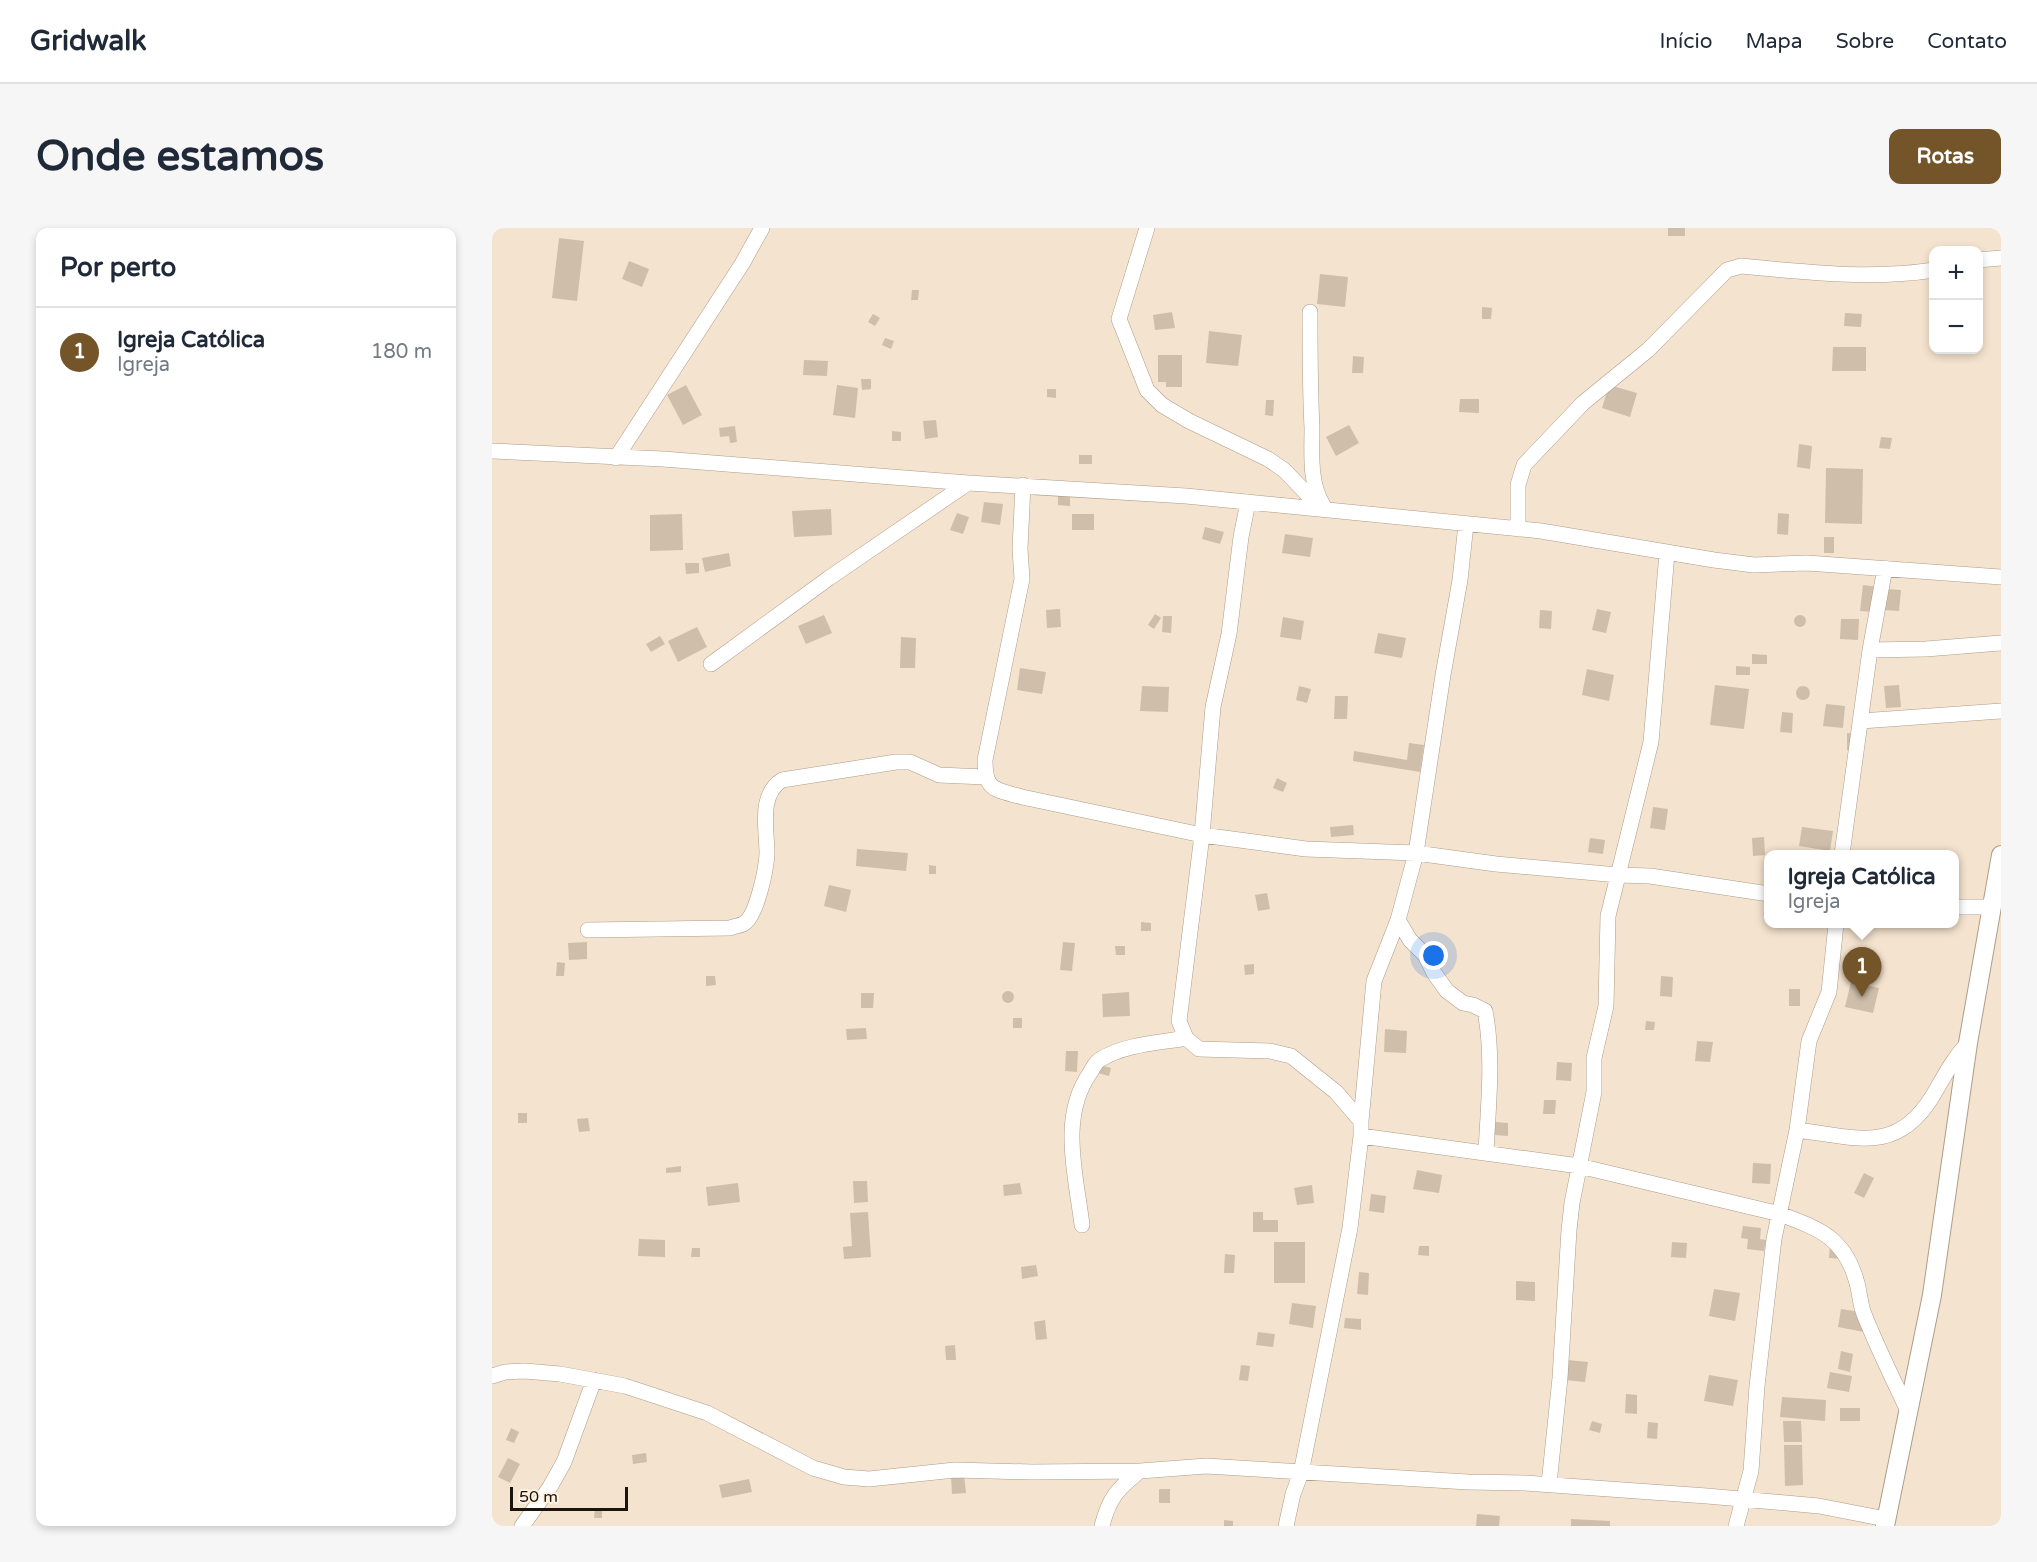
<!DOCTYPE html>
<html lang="pt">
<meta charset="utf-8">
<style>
body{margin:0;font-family:"Varela Round",sans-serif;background:#f6f6f7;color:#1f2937}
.controls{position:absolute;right:18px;top:18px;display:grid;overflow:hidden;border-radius:12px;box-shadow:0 3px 9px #0003}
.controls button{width:54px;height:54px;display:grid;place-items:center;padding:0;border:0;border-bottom:2px solid #e0e1e3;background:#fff;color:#1f2937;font:30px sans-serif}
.scale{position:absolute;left:18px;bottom:15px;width:118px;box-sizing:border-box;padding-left:6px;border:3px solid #1a140d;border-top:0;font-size:16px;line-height:21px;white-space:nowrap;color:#1a140d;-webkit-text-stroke:4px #fff1e0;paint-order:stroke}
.you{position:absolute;left:942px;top:728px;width:21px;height:21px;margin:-15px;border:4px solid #fff;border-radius:50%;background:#1a73e8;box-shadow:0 0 0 9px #1a73e833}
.badge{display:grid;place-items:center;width:39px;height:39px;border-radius:50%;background:#74552a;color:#fff;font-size:20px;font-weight:700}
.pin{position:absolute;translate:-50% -50px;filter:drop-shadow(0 2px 3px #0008)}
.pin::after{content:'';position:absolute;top:32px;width:21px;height:18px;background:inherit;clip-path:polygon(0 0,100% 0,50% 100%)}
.popup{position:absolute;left:1272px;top:622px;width:195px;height:78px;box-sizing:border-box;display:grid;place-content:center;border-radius:12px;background:#fff;filter:drop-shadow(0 2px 4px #0005);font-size:20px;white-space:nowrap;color:#747a83}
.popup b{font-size:22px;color:#1f2937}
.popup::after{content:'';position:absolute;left:50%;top:100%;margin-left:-12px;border:12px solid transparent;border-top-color:#fff}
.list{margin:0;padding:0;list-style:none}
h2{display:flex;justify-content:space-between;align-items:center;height:78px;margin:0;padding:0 24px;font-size:26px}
h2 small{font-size:20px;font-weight:400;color:#747a83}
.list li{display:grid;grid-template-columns:39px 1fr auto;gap:18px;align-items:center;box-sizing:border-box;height:90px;padding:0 24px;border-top:2px solid #e0e1e3}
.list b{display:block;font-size:22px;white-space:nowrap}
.list p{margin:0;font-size:20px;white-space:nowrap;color:#747a83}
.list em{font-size:20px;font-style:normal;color:#747a83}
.map{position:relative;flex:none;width:1509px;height:1298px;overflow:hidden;border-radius:12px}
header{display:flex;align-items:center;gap:36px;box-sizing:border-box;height:84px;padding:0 30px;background:#fff;border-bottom:2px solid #e0e1e3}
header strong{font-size:28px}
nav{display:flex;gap:33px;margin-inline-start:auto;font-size:21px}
.intro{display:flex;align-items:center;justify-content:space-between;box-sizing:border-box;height:144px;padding:0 36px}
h1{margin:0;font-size:42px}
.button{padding:15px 27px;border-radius:12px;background:#74552a;color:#fff;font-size:21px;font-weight:700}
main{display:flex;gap:36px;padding:0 36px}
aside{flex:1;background:#fff;border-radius:12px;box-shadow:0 3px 9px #0003}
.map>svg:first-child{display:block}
.building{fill:#cfbfaa}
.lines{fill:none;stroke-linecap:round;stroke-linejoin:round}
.minor-casing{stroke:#ad9d89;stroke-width:16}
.tertiary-casing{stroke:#ad9d89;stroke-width:20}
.minor{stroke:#fff;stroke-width:15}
.tertiary{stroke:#fff;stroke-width:18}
</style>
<header>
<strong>Gridwalk</strong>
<nav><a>Início</a><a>Mapa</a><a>Sobre</a><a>Contato</a></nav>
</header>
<div class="intro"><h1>Onde estamos</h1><a class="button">Rotas</a></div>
<main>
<aside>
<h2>Por perto<small></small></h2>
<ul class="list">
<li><span class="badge">1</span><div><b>Igreja Católica</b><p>Igreja</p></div><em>180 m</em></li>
</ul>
</aside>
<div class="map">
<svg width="1509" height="1298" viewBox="0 0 1509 1298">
<rect width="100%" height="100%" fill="#f4e3ce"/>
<path class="building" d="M1176 0H1193V8H1176Z
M67 10 92 13 85 73 60 70Z
M137 33 157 41 150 59 130 51Z
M828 46 856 49 853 79 825 76Z
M420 62H427L426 72H419Z
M990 79 1000 80 999 91H990Z
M680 84 683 100 663 102 661 87Z
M1353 85 1370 86 1369 99 1352 98Z
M381 86 388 90 383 98 376 94Z
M717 103 750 107 746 138 714 135Z
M393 110 402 113 399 121 390 117Z
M1341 119H1374V143H1340Z
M666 127H690V159H674V154H666Z
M861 128 872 129 871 145H860Z
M312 132 336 133 335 148 311 147Z
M369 151H379V161L370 162Z
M194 157 210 187 191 197 175 167Z
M345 157 366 160 363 190 341 187Z
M1117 157 1145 165 1138 189 1110 180Z
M555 161H564V170L555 169Z
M968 171H987V185L967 184Z
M774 172H782L781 188 773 187Z
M444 192 446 209 433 211 431 193Z
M857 197 867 215 844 228 834 209Z
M243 198 245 214 238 215 237 208 228 209 227 200Z
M400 203 409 204V213H400Z
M1389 209 1400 210 1398 221 1387 220Z
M1307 216 1320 218 1318 241 1305 239Z
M587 227H600V236H587Z
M1334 240 1371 241 1370 296 1333 295Z
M566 268H578V278L566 277Z
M492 274 511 276 508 297 489 294Z
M339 281 340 307 302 309 300 283Z
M465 285 477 289 471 306 458 302Z
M1286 285 1297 286 1296 307 1285 306Z
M190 286 191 322 158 323V287Z
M580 286H602V302H580Z
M713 299 732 304 728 316 710 311Z
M793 306 821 310 818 329 790 325Z
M1332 309H1342V325H1332Z
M237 325 239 338 213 344 210 330Z
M193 335H207V345L194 346Z
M1371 357 1386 359 1383 384 1368 383Z
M1394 361 1409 362 1407 383 1392 382Z
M568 381 569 399 555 400 554 382Z
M1105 381 1119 384 1114 405 1100 402Z
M1048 382 1060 383 1059 401 1047 400Z
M663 386 669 390 662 401 656 397Z
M1302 393a6 6 0 1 1 12 0a6 6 0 1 1-12 0Z
M332 387 340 405 314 416 306 398Z
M671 388H680L679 405 670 404Z
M791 389 812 393 809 412 788 409Z
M1349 391H1367L1366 412 1348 411Z
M205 399 215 419 186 434 176 413Z
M886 405 914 410 910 430 882 425Z
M168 408 173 416 159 424 154 416Z
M409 409 424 410 423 440H408Z
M1260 426 1275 427V436H1260Z
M1244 438 1258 439V447H1244Z
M528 440 554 444 550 466 525 462Z
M1095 441 1122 447 1117 473 1090 467Z
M1223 457 1257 461 1252 501 1218 497Z
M1407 457 1409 479 1394 480 1392 458Z
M1304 465a7 7 0 1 1 14 0a7 7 0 1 1-14 0Z
M650 458 677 459 676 484 648 483Z
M807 458 819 461 815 475 804 472Z
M843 468H856L855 491H842Z
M1334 476 1353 478 1351 500 1331 498Z
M1290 484 1301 485 1300 505 1288 504Z
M1355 505 1364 506 1363 522H1355Z
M917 515 932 517 928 544 861 533 862 523 915 532Z
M785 550 795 555 791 564 781 560Z
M1161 579 1176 581 1173 602 1158 600Z
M861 597 862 607 839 609 838 599Z
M1310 599 1341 603 1338 623 1307 618Z
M1272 609 1273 627 1261 628 1260 610Z
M1098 610 1113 612 1111 626 1096 624Z
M365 621 416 625 414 643 364 638Z
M437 637 444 638V646H437Z
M337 657 359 662 354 684 332 678Z
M775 665 778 681 766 683 763 667Z
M649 694 659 695V703H649Z
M95 714V731L77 732 76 715Z
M571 714 583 715 580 743 568 742Z
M623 718H633V727H624Z
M65 734 73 735 72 748H64Z
M762 736V746L753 747 752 737Z
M214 748H223L224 757 214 758Z
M1169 748 1181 749 1180 769 1168 768Z
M1359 754 1387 760 1381 785 1353 779Z
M1297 761H1308V778H1297Z
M510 769a6 6 0 1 1 12 0a6 6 0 1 1-12 0Z
M637 764 638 788 611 789 610 766Z
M369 765H382L381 780H369Z
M521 790H530V800H521Z
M1154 793 1163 794 1162 802H1153Z
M374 800 375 811 355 812 354 801Z
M893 801 915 803 914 825 892 824Z
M1205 813 1221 814 1218 834 1203 833Z
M574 823H586L585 844 573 843Z
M1065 834 1080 835 1079 853 1064 852Z
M608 837 619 840 617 848 606 845Z
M1052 872H1064L1063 886H1051Z
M26 885H35V895H26Z
M96 890 98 903 87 904 85 891Z
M1003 894 1016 895V908L1003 907Z
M1261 935 1279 936 1278 956 1260 955Z
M189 938V944L174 945V940Z
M925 942 950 947 947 965 921 961Z
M1372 945 1382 950 1372 970 1362 965Z
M361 953H375L376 974 362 975Z
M246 955 248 974 216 978 214 959Z
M528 955 530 966 512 968 511 957Z
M820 957 822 975 805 977 802 960Z
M879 966 894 968 892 985 877 983Z
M376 984 379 1029 352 1031 351 1019 360 1018 358 985Z
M761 984H771V992H786V1004H761Z
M1251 998 1269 1000 1268 1011 1274 1012 1272 1023 1255 1021 1256 1011 1249 1010Z
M147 1011 173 1012V1029L146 1028Z
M782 1014H813V1055H782Z
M1180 1014 1195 1015 1194 1030 1179 1029Z
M1338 1016 1350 1031 1337 1030Z
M927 1018H937V1028L926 1027Z
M200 1020H208V1029H199Z
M733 1026 743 1027 742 1045H732Z
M544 1037 546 1048 530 1051 529 1039Z
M867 1044 877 1045 876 1067 865 1066Z
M1024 1053 1043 1054V1073L1024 1072Z
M1222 1061 1248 1065 1243 1093 1217 1088Z
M800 1075 824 1078 821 1100 797 1096Z
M1349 1081 1375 1085 1372 1104 1346 1099Z
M853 1090 869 1091V1102L852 1100Z
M553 1092 555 1111 544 1112 542 1094Z
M766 1104 783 1106 781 1119 764 1117Z
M463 1117 464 1132H454L453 1118Z
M1349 1123 1361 1126 1358 1144 1346 1141Z
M1075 1132 1096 1134 1093 1154 1073 1152Z
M749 1137 758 1138 756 1153 747 1152Z
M1338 1144 1360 1148 1357 1164 1335 1160Z
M1217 1147 1246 1152 1241 1178 1212 1173Z
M1134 1166 1145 1167V1186L1133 1185Z
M1290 1169 1334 1172 1333 1193 1288 1189Z
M1348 1180H1368V1193H1348Z
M1100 1193 1110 1196 1108 1205 1097 1202Z
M1291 1193H1309L1310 1214H1292Z
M1156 1194 1166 1195 1165 1211 1155 1210Z
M19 1200 27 1204 22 1215 14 1212Z
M1292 1217H1310L1311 1257 1293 1258Z
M154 1225 155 1234 141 1236 140 1227Z
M16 1230 28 1236 18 1255 6 1249Z
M472 1247 474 1265 460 1266 459 1248Z
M257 1251 260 1264 230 1270 227 1257Z
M667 1261H678V1275H667Z
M103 1281H110V1290H102Z
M985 1286 1008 1288 1007 1298H984Z
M1079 1291 1118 1293V1298H1079Z
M732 1292 741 1293V1298H732Z"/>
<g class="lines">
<defs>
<path id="minor" d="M655 0 627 91 655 162 670 177 697 193 776 231 792 242 818 269 827 270
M1486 32 1509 30
M818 84C818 122 818 161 820 200 820 224 817 255 831 277
M0 223 171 231 476 255 694 268 1049 303 1222 332 1262 337 1315 335 1509 349
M124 230 250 36 270 0
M531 257 528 321 530 351 493 532C493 563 502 561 530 569L710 607 814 621 924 625 1004 636 1126 647 1158 648 1277 666
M756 274 749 309 737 406 721 479 710 607 687 793 694 810 707 821 778 823 799 828 844 864 869 893
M1026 301V257L1032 237 1091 175 1156 122 1235 42 1249 38C1313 44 1378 52 1442 42
M1378 422 1434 421 1509 415
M219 436 337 350 476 255
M1369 493 1509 483
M1350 626 1378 422 1393 340
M1463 679H1499
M906 692 918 712 933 727 942 745 955 763 971 775 981 777 993 783C1002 829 996 879 994 925
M96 702 238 700C242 698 247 698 251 696 265 689 274 641 275 626 275 602 266 567 290 552L404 534H418L447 547 493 549
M1305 902C1363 909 1404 927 1440 869 1452 849 1460 832 1476 815
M869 908 1087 938 1288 986C1328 1001 1353 1010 1365 1055 1368 1066 1368 1076 1372 1086 1385 1119 1401 1151 1416 1183
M590 997C584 947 567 889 598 845 601 840 604 833 609 831 634 816 666 815 694 810
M0 1148 13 1144 33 1143 68 1146 133 1158 215 1185 321 1240 352 1249 377 1251 463 1242 540 1244 648 1243 714 1238 976 1254 1033 1255 1215 1268 1327 1278 1394 1291
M1057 1256 1068 1150 1077 1002 1080 975 1102 864V830L1114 778 1116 688 1159 514 1175 325
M30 1298 58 1259 72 1234 102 1152
M610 1298C617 1270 626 1260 648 1243
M794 1298 801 1266 809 1245 858 1000 869 908V893L882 753 906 692 924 625 951 447 968 352 974 296
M1244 1298 1259 1243 1265 1158 1282 1011 1305 902 1317 813 1337 764 1344 696"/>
<path id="tertiary" d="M1393 1298 1440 1067 1476 815 1509 627"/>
</defs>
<use href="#minor" class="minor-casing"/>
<use href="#tertiary" class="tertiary-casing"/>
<use href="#minor" class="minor"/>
<use href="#tertiary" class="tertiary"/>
</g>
</svg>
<div class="controls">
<button>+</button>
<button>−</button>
</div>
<div class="scale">50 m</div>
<div class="you"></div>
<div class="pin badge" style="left:1370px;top:769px">1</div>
<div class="popup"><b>Igreja Católica</b>Igreja</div>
</div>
</main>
